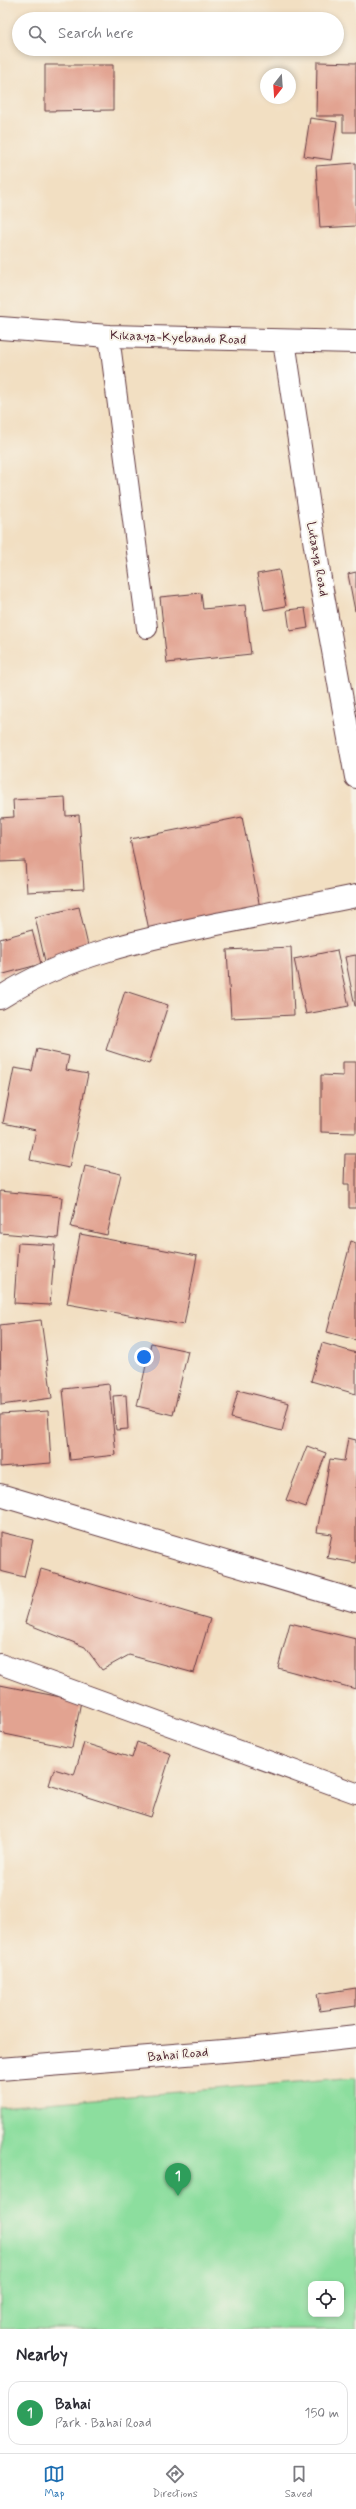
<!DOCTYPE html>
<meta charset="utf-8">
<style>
body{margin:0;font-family:Mynerve,sans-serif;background:#f2f2f3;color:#2b2b33}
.controls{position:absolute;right:12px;bottom:12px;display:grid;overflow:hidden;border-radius:8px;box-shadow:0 2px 6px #0003}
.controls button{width:36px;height:36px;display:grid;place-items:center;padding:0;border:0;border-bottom:1px solid #e1e1e2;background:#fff;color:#2b2b33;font:20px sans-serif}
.compass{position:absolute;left:260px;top:68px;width:36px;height:36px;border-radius:50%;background:#fff;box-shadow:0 2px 6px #0003;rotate:197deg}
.you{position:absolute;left:144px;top:1357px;width:14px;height:14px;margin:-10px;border:3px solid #fff;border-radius:50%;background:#1a73e8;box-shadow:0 0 0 6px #1a73e833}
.badge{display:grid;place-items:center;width:26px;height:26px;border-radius:50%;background:#1f6fb2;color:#fff;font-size:13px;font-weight:700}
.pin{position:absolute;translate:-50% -33px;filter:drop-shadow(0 1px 2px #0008)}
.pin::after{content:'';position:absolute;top:21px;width:14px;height:12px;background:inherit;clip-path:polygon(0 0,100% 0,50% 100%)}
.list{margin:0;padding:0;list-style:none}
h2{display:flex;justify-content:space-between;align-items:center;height:52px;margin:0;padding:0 16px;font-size:17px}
h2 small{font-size:13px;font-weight:400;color:#7c7c81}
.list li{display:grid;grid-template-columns:26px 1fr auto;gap:12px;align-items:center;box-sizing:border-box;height:64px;margin:0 8px 8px;padding:0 8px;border:1px solid #e1e1e2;border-radius:12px}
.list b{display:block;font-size:15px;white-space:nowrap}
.list p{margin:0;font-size:13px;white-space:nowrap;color:#7c7c81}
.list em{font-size:13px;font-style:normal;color:#7c7c81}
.icon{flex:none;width:22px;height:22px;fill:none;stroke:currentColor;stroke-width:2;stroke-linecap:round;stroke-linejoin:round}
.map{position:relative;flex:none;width:356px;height:2329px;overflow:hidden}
.search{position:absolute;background:#fff;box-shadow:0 2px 6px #0003;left:12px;right:12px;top:12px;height:44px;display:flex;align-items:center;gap:10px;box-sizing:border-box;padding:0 14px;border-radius:22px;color:#7c7c81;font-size:15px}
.sheet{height:124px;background:#fff}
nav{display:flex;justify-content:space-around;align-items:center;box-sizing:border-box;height:56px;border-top:1px solid #e1e1e2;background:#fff;font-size:11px;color:#7c7c81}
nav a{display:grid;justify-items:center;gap:2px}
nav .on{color:#1f6fb2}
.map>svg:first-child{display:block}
.green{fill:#8cde9e;stroke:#6b7e64;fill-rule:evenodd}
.building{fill:#e2a391}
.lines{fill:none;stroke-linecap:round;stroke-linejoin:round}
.service-casing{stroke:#633c42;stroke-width:22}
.minor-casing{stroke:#633c42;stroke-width:24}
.tertiary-casing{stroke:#633c42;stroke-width:24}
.service{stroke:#fff;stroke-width:20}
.minor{stroke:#fff;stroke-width:22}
.tertiary{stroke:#fff;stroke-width:22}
.labels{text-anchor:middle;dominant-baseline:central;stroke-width:4;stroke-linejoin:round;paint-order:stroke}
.street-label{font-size:13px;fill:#4a1f2b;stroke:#f7f3e8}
</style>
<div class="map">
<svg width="356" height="2329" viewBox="0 0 356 2329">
<rect width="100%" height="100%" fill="#f7f3e8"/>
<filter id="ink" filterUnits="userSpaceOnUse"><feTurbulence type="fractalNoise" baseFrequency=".025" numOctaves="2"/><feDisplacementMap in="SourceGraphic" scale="8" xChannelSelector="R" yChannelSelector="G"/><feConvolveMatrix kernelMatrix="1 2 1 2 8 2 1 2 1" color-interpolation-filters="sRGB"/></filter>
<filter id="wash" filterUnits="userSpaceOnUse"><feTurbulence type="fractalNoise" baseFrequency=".012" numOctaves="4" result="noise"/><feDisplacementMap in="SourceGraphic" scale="16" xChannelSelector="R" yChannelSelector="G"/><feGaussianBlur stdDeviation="0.9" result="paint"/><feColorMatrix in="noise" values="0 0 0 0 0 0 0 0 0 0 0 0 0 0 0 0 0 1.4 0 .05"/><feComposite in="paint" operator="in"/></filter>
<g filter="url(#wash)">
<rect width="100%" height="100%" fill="#f2dfc2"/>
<path class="green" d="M356 2077V2329H0V2107ZM311 2284H341V2314H311Z"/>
<g id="blocks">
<path class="building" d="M317 62 356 63V132H343V116H316Z
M45 65H113V110L45 111Z
M310 118 337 122 331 160 304 156Z
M356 163V226L320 228 316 166Z
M279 570 286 606 264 610 257 574Z
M356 572V611H355L348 574Z
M201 593 203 609 245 605 251 654 167 663 160 597Z
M305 608 308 628 290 631 287 610Z
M65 797 66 816 79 815 84 889 27 892 25 861 0 862V818L14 817 13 800Z
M242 817 260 908 149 930 130 839Z
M79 907 89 950 45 961 35 917Z
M32 930 41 964 0 975V939Z
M291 947 294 1015 231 1018 227 950Z
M337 950 349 1006 306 1014 294 959Z
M356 955V1006H355L345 957Z
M125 991 168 1005 149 1064 106 1050Z
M37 1049 69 1056 66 1070 88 1074 69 1168 30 1160 36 1130 3 1123 14 1068 32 1071Z
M343 1062H356V1133L321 1132V1075L343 1076Z
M345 1154H356V1208H349V1184H344Z
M85 1166 121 1174 107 1235 71 1227Z
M0 1191 62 1197 58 1238 0 1233Z
M80 1234 197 1256 184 1325 67 1304Z
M351 1241 356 1243V1340L327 1332Z
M18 1243 55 1245 50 1305 14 1303Z
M41 1320 52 1398 1 1405 0 1325Z
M151 1343 188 1351 173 1415 137 1406Z
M322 1343 356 1353V1394L311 1381Z
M109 1384 116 1455 70 1460 63 1389Z
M238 1390 289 1403 282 1431 231 1418Z
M126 1395 128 1429 116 1430 113 1396Z
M48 1411 51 1463 0 1467V1414Z
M348 1438 356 1440V1563L327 1558 332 1534 317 1532 330 1459 344 1461Z
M307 1446 326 1453 306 1507 286 1500Z
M0 1532 33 1540 24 1577 0 1571Z
M41 1569 210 1619 194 1673 129 1655 102 1670 85 1647 25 1623Z
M290 1623 356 1639V1689L278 1668Z
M0 1685 81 1701 72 1748 0 1733Z
M137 1742 171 1754 151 1817 49 1785 54 1769 74 1775 84 1743 132 1758Z
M356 1988V2006L320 2011 317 1994Z"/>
</g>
</g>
<g filter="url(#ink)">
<use href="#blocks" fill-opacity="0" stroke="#633c42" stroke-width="1"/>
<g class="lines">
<defs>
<path id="service" d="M109 336 147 628
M0 1664 356 1793"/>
<path id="minor" d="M0 328 109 336 356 342
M284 341 320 579 356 777
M0 998C67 955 145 939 222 923 267 914 312 905 356 896
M0 1495 356 1601"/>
<path id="tertiary" d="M0 2069 248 2049 356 2037"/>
</defs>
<use href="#service" class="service-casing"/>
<use href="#minor" class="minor-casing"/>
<use href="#tertiary" class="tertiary-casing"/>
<use href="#service" class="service"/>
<use href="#minor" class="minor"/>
<use href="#tertiary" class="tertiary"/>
</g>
</g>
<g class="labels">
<g class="street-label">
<text transform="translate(178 338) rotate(2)">Kikaaya-Kyebando Road</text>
<text transform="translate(317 559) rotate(80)">Lutaaya Road</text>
<text transform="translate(178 2055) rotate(-5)">Bahai Road</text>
</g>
</g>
</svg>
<div class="controls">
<button><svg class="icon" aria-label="locate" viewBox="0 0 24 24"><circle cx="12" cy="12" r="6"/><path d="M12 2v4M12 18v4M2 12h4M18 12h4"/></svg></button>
</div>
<svg class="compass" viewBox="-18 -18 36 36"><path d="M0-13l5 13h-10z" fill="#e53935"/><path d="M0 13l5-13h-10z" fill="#7c7c81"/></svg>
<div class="you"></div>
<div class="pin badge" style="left:178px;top:2196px;background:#2e9e5b">1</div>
<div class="search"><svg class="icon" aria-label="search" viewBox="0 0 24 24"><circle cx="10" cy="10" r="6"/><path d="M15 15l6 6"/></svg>Search here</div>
</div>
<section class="sheet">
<h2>Nearby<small></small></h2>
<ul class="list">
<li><span class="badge" style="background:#2e9e5b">1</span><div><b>Bahai</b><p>Park · Bahai Road</p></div><em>150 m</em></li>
</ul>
</section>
<nav>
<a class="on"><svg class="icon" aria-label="map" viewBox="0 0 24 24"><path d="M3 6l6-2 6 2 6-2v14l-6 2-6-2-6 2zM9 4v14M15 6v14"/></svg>Map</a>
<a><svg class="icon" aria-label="directions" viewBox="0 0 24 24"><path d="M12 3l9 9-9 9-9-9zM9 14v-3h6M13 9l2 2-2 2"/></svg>Directions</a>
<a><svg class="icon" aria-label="saved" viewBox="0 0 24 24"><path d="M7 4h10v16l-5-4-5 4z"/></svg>Saved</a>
</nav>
